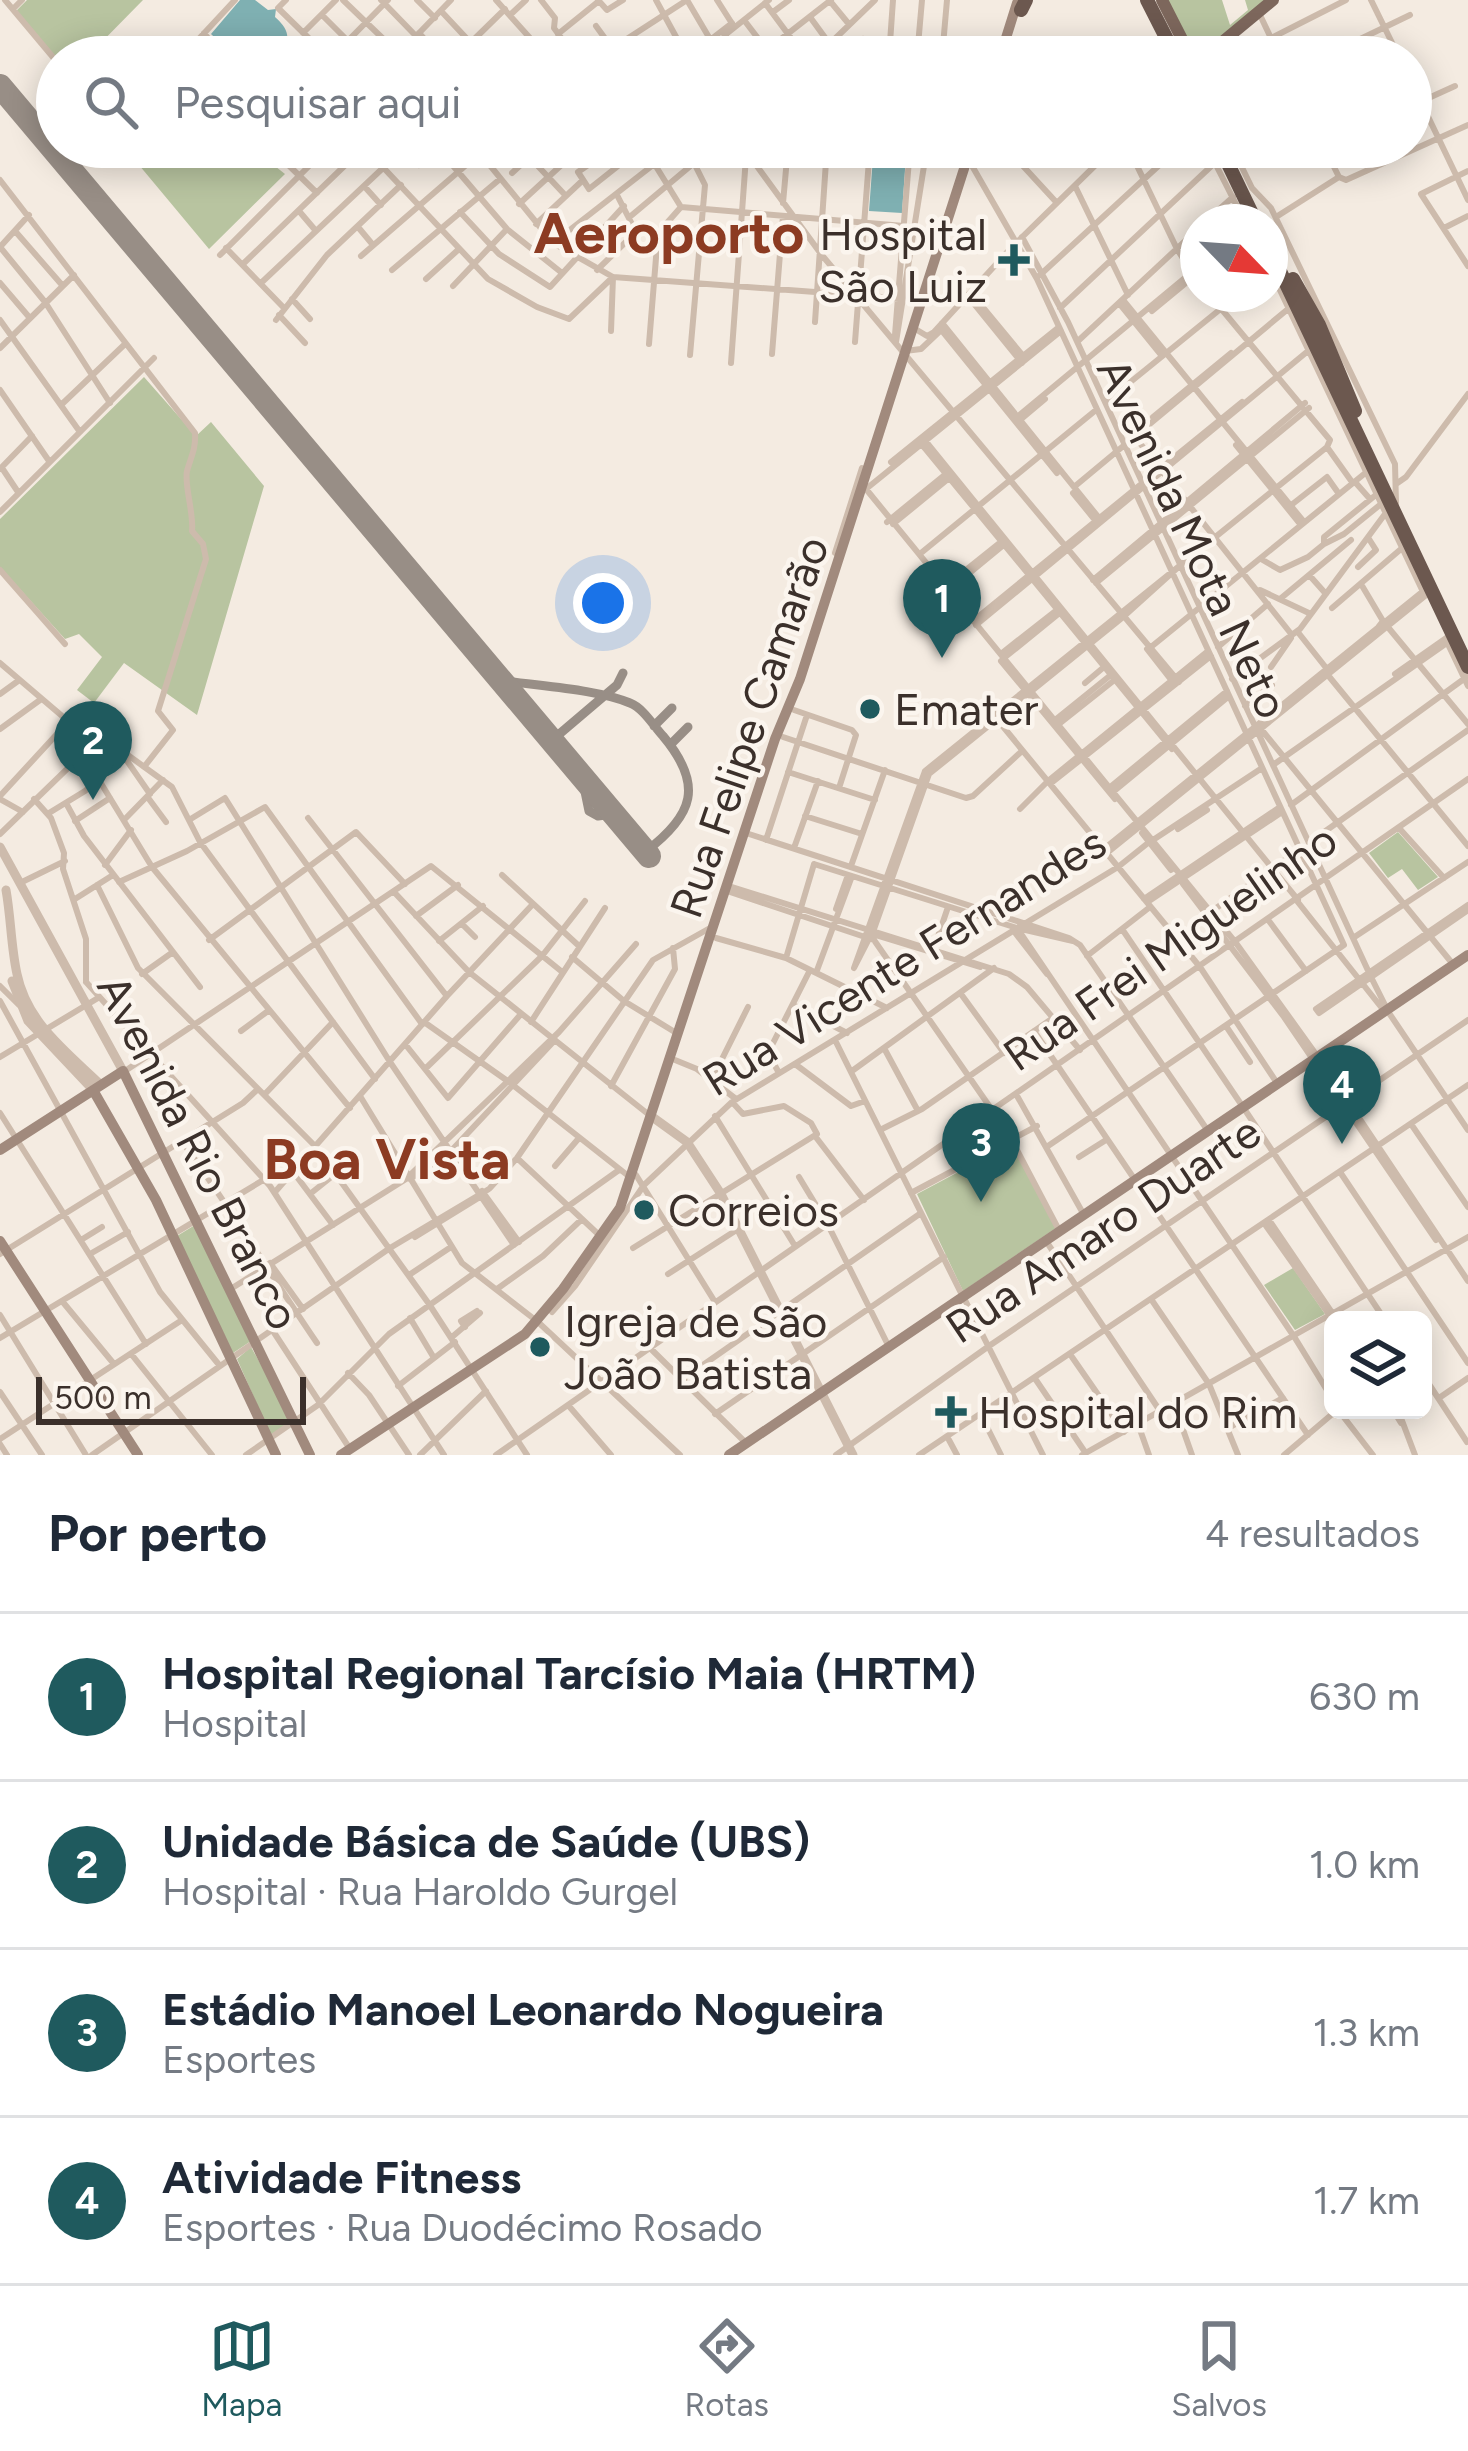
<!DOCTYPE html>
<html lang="pt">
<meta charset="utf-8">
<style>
body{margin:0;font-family:Figtree,sans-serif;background:#f2f2f3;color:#1f2937}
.controls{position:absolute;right:36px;bottom:36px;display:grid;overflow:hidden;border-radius:18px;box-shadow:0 6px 30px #0003}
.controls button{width:108px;height:108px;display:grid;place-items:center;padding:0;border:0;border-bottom:3px solid #e0e1e3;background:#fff;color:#1f2937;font:60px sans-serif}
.compass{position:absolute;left:1180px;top:204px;width:108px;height:108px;border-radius:50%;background:#fff;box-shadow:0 6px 30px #0003;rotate:115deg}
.scale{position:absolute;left:36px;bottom:30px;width:270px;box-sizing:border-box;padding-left:12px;border:6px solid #3b302b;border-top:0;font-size:33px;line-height:42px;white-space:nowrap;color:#3b302b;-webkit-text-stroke:9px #fbf5ee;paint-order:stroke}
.you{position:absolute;left:603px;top:603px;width:42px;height:42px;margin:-30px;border:9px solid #fff;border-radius:50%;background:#1a73e8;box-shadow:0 0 0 18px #1a73e833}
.badge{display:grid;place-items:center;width:78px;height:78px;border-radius:50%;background:#1f5a5e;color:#fff;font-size:39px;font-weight:700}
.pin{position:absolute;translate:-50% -99px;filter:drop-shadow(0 3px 6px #0008)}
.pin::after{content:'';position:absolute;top:63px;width:42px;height:36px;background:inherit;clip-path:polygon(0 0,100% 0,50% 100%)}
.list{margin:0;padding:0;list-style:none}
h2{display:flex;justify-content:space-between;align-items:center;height:156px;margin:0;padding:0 48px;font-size:51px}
h2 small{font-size:39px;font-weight:400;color:#747a83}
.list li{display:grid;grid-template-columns:78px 1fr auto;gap:36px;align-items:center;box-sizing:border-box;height:168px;padding:0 48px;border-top:3px solid #e0e1e3}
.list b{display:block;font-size:45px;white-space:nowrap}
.list p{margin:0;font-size:39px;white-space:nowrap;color:#747a83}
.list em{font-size:39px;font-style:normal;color:#747a83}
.icon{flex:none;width:66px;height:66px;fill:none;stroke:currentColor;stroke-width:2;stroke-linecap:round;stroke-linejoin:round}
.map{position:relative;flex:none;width:1468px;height:1455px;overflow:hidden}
.search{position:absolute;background:#fff;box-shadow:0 6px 30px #0003;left:36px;right:36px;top:36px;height:132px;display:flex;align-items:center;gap:30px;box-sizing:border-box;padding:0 42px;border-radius:66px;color:#747a83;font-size:45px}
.sheet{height:828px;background:#fff}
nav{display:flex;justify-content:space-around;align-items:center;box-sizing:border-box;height:168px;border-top:3px solid #e0e1e3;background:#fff;font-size:33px;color:#747a83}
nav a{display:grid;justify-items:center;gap:6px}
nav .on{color:#1f5a5e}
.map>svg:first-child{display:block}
.green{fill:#b8c4a0}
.water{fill:#7fb0b2}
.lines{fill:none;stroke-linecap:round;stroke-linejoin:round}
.taxiway{stroke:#988e86;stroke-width:9}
.runway{stroke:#988e86;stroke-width:24}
.minor{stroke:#cdbbac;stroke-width:6}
.tertiary{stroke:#cdbbac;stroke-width:9}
.secondary{stroke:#a18a7d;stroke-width:10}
.primary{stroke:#7d675c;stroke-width:12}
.trunk{stroke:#6c584f;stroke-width:14}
.poi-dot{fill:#1f5a5e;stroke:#fbf5ee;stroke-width:4.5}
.labels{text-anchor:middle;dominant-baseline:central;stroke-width:9;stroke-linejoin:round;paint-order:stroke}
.poi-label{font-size:45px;fill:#3b302b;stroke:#fbf5ee;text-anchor:start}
.street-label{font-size:45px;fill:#3b302b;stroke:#fbf5ee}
.district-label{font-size:57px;font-weight:bold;fill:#8c3b22;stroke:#fbf5ee}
</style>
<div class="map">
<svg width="1468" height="1455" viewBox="0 0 1468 1455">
<rect width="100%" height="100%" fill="#f4ebe1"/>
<path class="green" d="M27 0H143L87 57 57 60 16 11Z
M1165 0H1222L1230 25 1248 10 1245 0H1269L1209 48 1195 52Z
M124 147H251L285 174 209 249Z
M144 377 196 436 211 422 264 486 197 715 124 663 94 703 77 690 102 657 79 634 65 639 0 567V519Z
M1398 832 1438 877 1418 890 1402 869 1388 878 1369 853Z
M1013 1143 1056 1228 963 1291 917 1194Z
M195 1225 251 1341 233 1353 177 1236Z
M1293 1268 1325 1314 1295 1330 1264 1285Z
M251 1347 292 1420 271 1436 237 1359Z"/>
<path class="water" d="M240 0H255L268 10 276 9 275 17C291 31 290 40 280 57H250L240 44 228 50 211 34Z
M906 155 902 213 869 211 873 157Z"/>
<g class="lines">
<path class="taxiway" d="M500 680C537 686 597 689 630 703 643 708 653 725 663 736 704 785 694 815 645 852
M654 726 672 708
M546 735 557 736 617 685 623 673
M670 745 688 727
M582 777 589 811 598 816 613 814"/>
<path class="runway" d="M0 86 649 856"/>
<path class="minor" d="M5 0 57 62
M286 0 278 8 328 57
M343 0 399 54
M381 0 416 36
M417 0 435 18
M496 0 547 57
M541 0 555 18 554 28 575 57
M598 0 607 10 623 0
M656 0 687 57
M717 0 733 25
M1371 0 1399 57
M830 1 848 23
M765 3 805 57
M13 9 22 0
M441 11 484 57
M773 12 789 0
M322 15 364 57
M510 15 526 0
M1260 15 1280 57
M810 17 829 43
M744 20 767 50
M596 26 612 48
M204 33 223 57
M303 33 336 0
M419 33 441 57
M558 34 599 1
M724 34 740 57
M725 35 769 0
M1271 38 1346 0
M700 47 707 57
M182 57 235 0
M332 57 388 0
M396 57 451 0
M456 57 505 9
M518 57 534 42
M599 57 687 0 710 39
M651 57 678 41
M688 57 732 23
M758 57 831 0
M816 57 875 0
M844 57 863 39
M862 57 863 42
M889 57 893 0
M917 57 922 0
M942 57 947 0
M1323 57 1410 15
M1411 81 1468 200
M1411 106 1455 86
M270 147 317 193
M364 147 488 279 537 307 569 319 613 277
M403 147 419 165
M437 147 507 229 562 273
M475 147 553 243 613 277 855 295
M520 147 566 196
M614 147 578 172 589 189 642 147
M644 147 681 207 904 226
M686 147 705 185 690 355
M716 147 723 160
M743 147 821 254 1179 682
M845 147 882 150 887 147
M1128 147 1177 249 1198 282
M1232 147 1252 188 1271 208 1395 464 1396 503
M1324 147 1339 177
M1215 163 1245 222
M971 164 1037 279 1344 945 1048 1146
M290 166 308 147
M1023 166 1057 203
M1468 171 1421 194 1468 266
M512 173 540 147
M1339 177 1346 180 1468 125
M0 180 195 433C196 449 191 457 187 471 184 485 194 513 192 531L203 544 206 559 158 711 173 730 144 767
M364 186 381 205
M1075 186 1128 295
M783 203 788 147
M519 204 581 147
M299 211 316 231
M460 212 499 254 550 287 624 206
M632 215 694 163
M1276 217 1339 177
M1205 222 1233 197
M536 224 582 181
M358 227 373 245
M1444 228 1468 216
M15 231 62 285
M1022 237 1068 322 1371 977 1389 1013 1468 1130
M553 243 653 165
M0 247 45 302 110 403
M0 247 29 215
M226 248 284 308
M220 255 328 147
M361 256 487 147
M244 263 364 147
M392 270 500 179
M597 270 636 232 617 195
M1040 275 1179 147
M426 279 459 249
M0 283 29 317
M261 283 384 167
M453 286 507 229
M971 293 1024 357
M1209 294 1330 440 1327 447 1352 482
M861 295 901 299
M967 295 1022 363
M292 299 310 319
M1123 300 1304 522
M1119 303 1162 356
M1060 308 1221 157
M1152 311 1198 273
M279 315 305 343
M0 320 80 432
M276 320 327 255 401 185
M815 322 827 147
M942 323 1099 518
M939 327 1057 473
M917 330 927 336 934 332 1011 248 1114 147
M611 331 613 277
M1061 331 866 489 1236 943 1323 1064 1468 1281
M895 335 910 147
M1078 341 1198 229
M855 342 870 147
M896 342 927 147
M649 344 658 233 681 207
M0 348 74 275
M905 351 921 349 939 332
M772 354 783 216
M731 363 746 157
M0 390 49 461
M1107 401 1239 294
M61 405 124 345
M1017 417 1198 267
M1153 417 1231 353
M1020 420 1045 399
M1135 437 1292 635
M923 438 1298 900
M919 441 1172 749
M1236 445 1301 525
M891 462 1059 327
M2 468 18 492
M0 469 32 436
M1355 482 1370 499
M1396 484 1406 477 1468 394
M1074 487 1288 309
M1073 493 1095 520
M1377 494 1324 537V544L1344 534 1381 504
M1290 506 1327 477 1339 494
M0 512 154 358
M887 522 947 473
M893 524 948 479
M835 553 862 468
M921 553 1096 410
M1261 559 1280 570 1308 557 1324 544
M1184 562 1122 618 929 774 874 929 854 968 925 771 1327 447
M1358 567 1376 550 1369 539
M0 570 65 644
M1310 576 1326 594
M1093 580 1305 403
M1096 583 1309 408
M1361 584 1383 621 1379 626H1387L1468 724
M947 585 1002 541
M949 590 1006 543
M1260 590 1311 614
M1280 599 1351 540
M1332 608 1401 549
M973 621 1242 402
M976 625 1308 351
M1297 631 1327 669
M1446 640 1468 686
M1151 647 1369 470
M1218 647 1268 604
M1147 649 1172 681
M1002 653 1058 609
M1004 658 1062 611
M1001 661 1115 799
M0 663 75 727 107 740 172 787 200 842 375 1079
M1271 667 1291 638
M1327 674 1468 846
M1395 674 1452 634
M1232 679 1300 629 1385 514
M1085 683 1104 667
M0 694 18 681
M1245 706 1272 685
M794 710 852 730 856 735 839 788
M996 718 1200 967 1277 1083
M1055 720 1112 674
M1059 724 1117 678
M0 729 40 700
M1261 729 1452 963
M783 737 966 798 973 796 1022 751
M125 758 150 794
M1273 765 1451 640
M788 772 875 800
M99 780 152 867 350 1108
M1050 784 1211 656
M1109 788 1227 691
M1113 792 1228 697
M0 796 68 722
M0 799 23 812
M34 799 51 818 64 853 63 869 86 939V982
M149 799 166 822
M66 803 84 836 200 987
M1291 805 1468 676
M1020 809 1048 781 1208 651
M49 813 85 791 128 755
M805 816 862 834
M308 818 446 995
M124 820 163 780
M189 820 225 798 390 1062 514 1245
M75 821 110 798
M1399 828 1444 878
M1178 829 1207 810
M1142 833 1171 870
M0 834 100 737
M749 834 1069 938 1080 945 1208 1131
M766 840 807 715
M1153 840 1262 768
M1310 842 1468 730
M794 848 818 781
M1105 848 1422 592
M1107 853 1425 596 1270 269
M814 864 1017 928 1073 941
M105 865 131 830
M851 866 885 770
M502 875 579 946
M22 882 65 861
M119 882 187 851 265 807 422 1024
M1183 884 1284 1017 1436 1240
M97 885 138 968 316 1147 429 1304 527 1455
M732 887 1009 974 1027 987 1080 1050
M394 892 469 972 648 1114
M730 892 874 940 1008 1133 1060 1232
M75 899 113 875
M1144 899 1280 807
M1149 901 1282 812
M1297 901 1385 1012
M1468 905 1316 1009 1319 1013 1468 910
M836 909 848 875
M1212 911 1299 850
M416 916 458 885
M1269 921 1306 971
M462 924 475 937
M1017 928 1295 1338 1333 1400
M1122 929 1243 1107
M1013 930 1047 974
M872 934 980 967
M716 938 786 958 887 1008
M1353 938 1468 862
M209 940 356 832 405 884
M439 941 483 906
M933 951 948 907
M1087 956 1150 907
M572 957 624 1001 678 1034
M786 958 814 864
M816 973 852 876
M142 974 173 952
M86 982 270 1186 444 1455
M0 986 19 1005
M961 994 1004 1053
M0 1001 160 1292 220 1366
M793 1005 847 1033
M424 1022 509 1082 631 1178
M531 1022 605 908
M1226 1026 1250 1062
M241 1031 268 1011
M1034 1031 1135 1180
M835 1040 962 1295
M405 1044 448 1098 521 1014
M884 1048 918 1111
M0 1057 98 998
M675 1060 697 1069 736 1099
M795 1064 851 1106 865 1101
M425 1069 542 956 585 901
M125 1071 431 866 561 971
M852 1071 994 968
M779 1073 768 1053 810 970
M712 1079 748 1007
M611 1086 675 969 673 948
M265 1094 333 1022
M1016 1094 1084 1215
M360 1096 462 1263 538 1322 680 1455
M1245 1110 1385 1320
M0 1113 146 1344
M715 1116 795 1246
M1411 1124 1468 1207
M880 1130 922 1109 1053 1018
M815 1136 864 1200
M181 1140C230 1207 271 1276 317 1343
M1079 1157 1106 1140
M517 1158 598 1234
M555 1166 579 1138
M1340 1172 1468 1363
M294 1173 333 1225
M636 1175 715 1302
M799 1177 828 1225 889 1347
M410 1179 451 1151 555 1040
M1137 1183 1308 1435
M490 1188 517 1158 653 960 710 928
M482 1191 519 1242
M275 1192 447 996 533 904
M911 1193 1037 1126
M310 1194 335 1174
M1269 1220 1337 1320
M1264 1223 1328 1313
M415 1237 480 1197
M81 1240 102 1227
M1048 1244 1160 1411
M633 1248 817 1134 811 1123 784 1106 743 1114 733 1103
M0 1254 243 1103 258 1089
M90 1254 128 1232
M270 1263 303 1309
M668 1274 735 1231
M409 1275 451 1247
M497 1289 543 1256 582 1219
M229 1290 406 1179 559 1032 636 944
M1151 1299 1209 1384 1238 1455
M965 1300 1043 1455
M62 1301 114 1364
M552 1312 575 1286 644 1185 732 1102 1118 867 1148 843
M0 1315 86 1455
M410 1318 434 1358
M465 1327 461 1321 477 1311
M273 1331 350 1449
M452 1337 480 1313
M0 1338 265 1179
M650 1348 745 1442
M132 1355 212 1455
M1072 1357 1124 1432
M348 1373 369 1395 409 1455
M1423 1375 1467 1442
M1036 1380 1085 1452
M680 1381 921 1213
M398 1386 455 1342
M0 1392 42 1455
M1439 1398 1468 1378
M568 1405 611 1455
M1175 1407 1192 1455
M1393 1410 1401 1423
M1398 1410 1415 1455
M1339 1411 1373 1455
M715 1414 944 1257
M982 1417 1001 1455
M1138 1424 1149 1455
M1228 1428 1283 1398
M0 1439 182 1320
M949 1440 957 1455
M0 1444 7 1455
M92 1455 390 1248 489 1189
M246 1455 318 1405 389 1334 619 1170
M420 1455 486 1391
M496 1455 1468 779
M836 1455 989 1346 1468 1020
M919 1455 1468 1085
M1082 1455 1468 1237
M1284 1455 1337 1410"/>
<path class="tertiary" d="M0 847 123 1071
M6 890C11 918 11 947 17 974 27 1023 67 1052 101 1085
M12 981 28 1021 93 1090
M651 1116 687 1142 721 1194 853 1455"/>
<path class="secondary" d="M1000 57 1017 3
M93 1090 156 1200 276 1455
M0 1150 123 1071 310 1455
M0 1241 138 1455
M341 1455 525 1334 563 1289 620 1208 775 739 800 679 971 147
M729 1455 1468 955"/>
<path class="primary" d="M1162 0 1188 51 1197 55 1221 43 1273 0"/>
<path class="trunk" d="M1147 0 1176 57
M1021 10 1026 0
M1220 147 1256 222
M1270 250 1468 667
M1293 279 1319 325 1355 411"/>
</g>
<g class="poi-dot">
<path d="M1008 242h12v12h12v12h-12v12h-12v-12h-12v-12h12z"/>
<circle cx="870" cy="709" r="12"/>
<circle cx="644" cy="1210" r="12"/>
<circle cx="540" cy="1347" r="12"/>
<path d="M945 1394h12v12h12v12h-12v12h-12v-12h-12v-12h12z"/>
</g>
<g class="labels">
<g class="poi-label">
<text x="987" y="234" text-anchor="end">Hospital<tspan x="987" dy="52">São Luiz</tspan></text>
<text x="894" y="709">Emater</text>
<text x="668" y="1210">Correios</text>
<text x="564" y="1321">Igreja de São<tspan x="564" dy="52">João Batista</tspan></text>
<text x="978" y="1412">Hospital do Rim</text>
</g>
<g class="street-label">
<text transform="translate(1193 538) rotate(65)">Avenida Mota Neto</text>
<text transform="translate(749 727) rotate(-71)">Rua Felipe Camarão</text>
<text transform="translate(1170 947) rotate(-35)">Rua Frei Miguelinho</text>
<text transform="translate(904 961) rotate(-32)">Rua Vicente Fernandes</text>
<text transform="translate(199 1152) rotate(63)">Avenida Rio Branco</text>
<text transform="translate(1103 1229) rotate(-34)">Rua Amaro Duarte</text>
</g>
<g class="district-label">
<text x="669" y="233">Aeroporto</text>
<text x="387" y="1159">Boa Vista</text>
</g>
</g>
</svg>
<div class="controls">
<button><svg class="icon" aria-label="layers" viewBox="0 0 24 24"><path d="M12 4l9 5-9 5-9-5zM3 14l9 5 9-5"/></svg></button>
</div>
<svg class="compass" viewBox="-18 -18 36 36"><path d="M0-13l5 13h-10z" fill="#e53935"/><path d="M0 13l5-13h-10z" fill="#747a83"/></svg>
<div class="scale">500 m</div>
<div class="you"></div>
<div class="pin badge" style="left:942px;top:658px">1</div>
<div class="pin badge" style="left:93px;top:800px">2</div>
<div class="pin badge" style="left:981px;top:1202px">3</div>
<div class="pin badge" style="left:1342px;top:1144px">4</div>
<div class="search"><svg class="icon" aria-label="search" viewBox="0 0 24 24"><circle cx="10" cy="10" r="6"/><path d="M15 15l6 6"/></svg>Pesquisar aqui</div>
</div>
<section class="sheet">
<h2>Por perto<small>4 resultados</small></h2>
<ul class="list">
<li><span class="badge">1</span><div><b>Hospital Regional Tarcísio Maia (HRTM)</b><p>Hospital</p></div><em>630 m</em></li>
<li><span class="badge">2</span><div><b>Unidade Básica de Saúde (UBS)</b><p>Hospital · Rua Haroldo Gurgel</p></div><em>1.0 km</em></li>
<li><span class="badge">3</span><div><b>Estádio Manoel Leonardo Nogueira</b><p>Esportes</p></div><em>1.3 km</em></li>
<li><span class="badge">4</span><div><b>Atividade Fitness</b><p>Esportes · Rua Duodécimo Rosado</p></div><em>1.7 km</em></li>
</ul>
</section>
<nav>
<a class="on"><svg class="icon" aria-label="map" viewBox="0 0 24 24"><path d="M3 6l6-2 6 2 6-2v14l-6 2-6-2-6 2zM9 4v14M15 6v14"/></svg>Mapa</a>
<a><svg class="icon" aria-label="directions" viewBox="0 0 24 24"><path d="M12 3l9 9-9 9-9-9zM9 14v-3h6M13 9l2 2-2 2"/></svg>Rotas</a>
<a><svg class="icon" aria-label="saved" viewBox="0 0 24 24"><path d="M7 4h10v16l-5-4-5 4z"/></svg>Salvos</a>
</nav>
